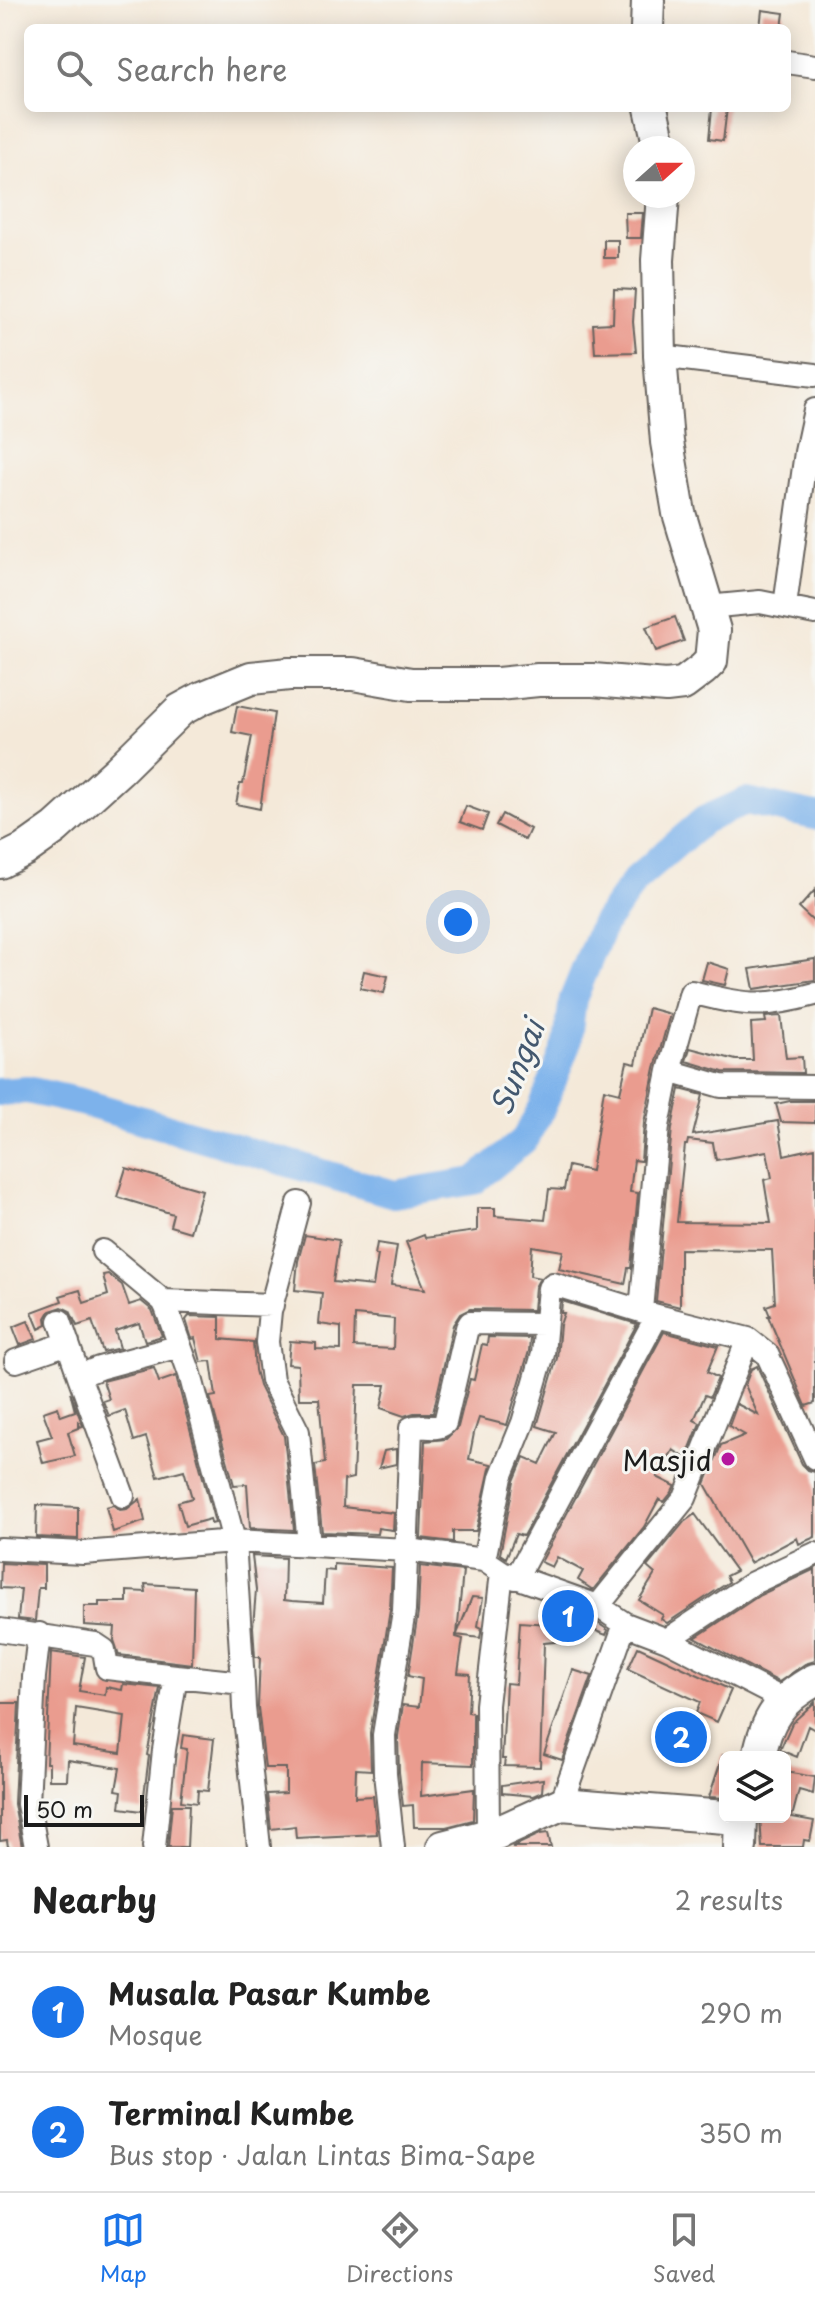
<!DOCTYPE html>
<meta charset="utf-8">
<style>
body{margin:0;font-family:"Playpen Sans",sans-serif;background:#f2f2f2;color:#222}
.controls{position:absolute;right:24px;bottom:24px;display:grid;overflow:hidden;border-radius:12px;box-shadow:0 4px 20px #0003}
.controls button{width:72px;height:72px;display:grid;place-items:center;padding:0;border:0;border-bottom:2px solid #e0e0e0;background:#fff;color:#222;font:40px sans-serif}
.compass{position:absolute;left:623px;top:136px;width:72px;height:72px;border-radius:50%;background:#fff;box-shadow:0 4px 20px #0003;rotate:69deg}
.scale{position:absolute;left:24px;bottom:20px;width:120px;box-sizing:border-box;padding-left:8px;border:4px solid #1c1c1c;border-top:0;font-size:22px;line-height:28px;white-space:nowrap;color:#1c1c1c;-webkit-text-stroke:6px #f6f6f2;paint-order:stroke}
.you{position:absolute;left:458px;top:922px;width:28px;height:28px;margin:-20px;border:6px solid #fff;border-radius:50%;background:#1a73e8;box-shadow:0 0 0 12px #1a73e833}
.badge{display:grid;place-items:center;width:52px;height:52px;border-radius:50%;background:#1a73e8;color:#fff;font-size:26px;font-weight:700}
.pin{position:absolute;translate:-50% -50%;border:4px solid #fff;box-shadow:0 2px 8px #0006}
.list{margin:0;padding:0;list-style:none}
h2{display:flex;justify-content:space-between;align-items:center;height:104px;margin:0;padding:0 32px;font-size:34px}
h2 small{font-size:26px;font-weight:400;color:#767676}
.list li{display:grid;grid-template-columns:52px 1fr auto;gap:24px;align-items:center;box-sizing:border-box;height:120px;padding:0 32px;border-top:2px solid #e0e0e0}
.list b{display:block;font-size:30px;white-space:nowrap}
.list p{margin:0;font-size:26px;white-space:nowrap;color:#767676}
.list em{font-size:26px;font-style:normal;color:#767676}
.icon{flex:none;width:44px;height:44px;fill:none;stroke:currentColor;stroke-width:2;stroke-linecap:round;stroke-linejoin:round}
.map{position:relative;flex:none;width:815px;height:1847px;overflow:hidden}
.search{position:absolute;background:#fff;box-shadow:0 4px 20px #0003;left:24px;right:24px;top:24px;height:88px;display:flex;align-items:center;gap:20px;box-sizing:border-box;padding:0 28px;border-radius:12px;color:#767676;font-size:30px}
.sheet{height:344px;background:#fff}
nav{display:flex;justify-content:space-around;align-items:center;box-sizing:border-box;height:112px;border-top:2px solid #e0e0e0;background:#fff;font-size:22px;color:#767676}
nav a{display:grid;justify-items:center;gap:4px}
nav .on{color:#1a73e8}
.map>svg:first-child{display:block}
.lines{fill:none;stroke-linecap:round;stroke-linejoin:round}
.river{stroke:#7db2eb;stroke-width:28}
.building{fill:#ea9c8f;fill-rule:evenodd}
.minor-casing{stroke:#68645e;stroke-width:26}
.highway-casing{stroke:#68645e;stroke-width:36}
.minor{stroke:#fff;stroke-width:22}
.highway{stroke:#fff;stroke-width:32}
.poi-dot{fill:#b5179e;stroke:#f6f6f2;stroke-width:3}
.labels{text-anchor:middle;dominant-baseline:central;stroke-width:6;stroke-linejoin:round;paint-order:stroke}
.poi-label{font-size:28px;fill:#1c1c1c;stroke:#f6f6f2;text-anchor:end}
.water-label{font-size:30px;font-style:italic;fill:#43586f;stroke:#f6f6f2}
</style>
<div class="map">
<svg width="815" height="1847" viewBox="0 0 815 1847">
<rect width="100%" height="100%" fill="#f6f6f2"/>
<filter id="ink" filterUnits="userSpaceOnUse"><feTurbulence type="fractalNoise" baseFrequency=".0125" numOctaves="2"/><feDisplacementMap in="SourceGraphic" scale="16" xChannelSelector="R" yChannelSelector="G"/><feConvolveMatrix kernelMatrix="1 2 1 2 8 2 1 2 1" color-interpolation-filters="sRGB"/></filter>
<filter id="wash" filterUnits="userSpaceOnUse"><feTurbulence type="fractalNoise" baseFrequency=".006" numOctaves="4" result="noise"/><feDisplacementMap in="SourceGraphic" scale="32" xChannelSelector="R" yChannelSelector="G"/><feGaussianBlur stdDeviation="1.8" result="paint"/><feColorMatrix in="noise" values="0 0 0 0 0 0 0 0 0 0 0 0 0 0 0 0 0 1.4 0 .05"/><feComposite in="paint" operator="in"/></filter>
<g filter="url(#wash)">
<rect width="100%" height="100%" fill="#f4e9d9"/>
<g class="lines">
<path class="river" d="M0 1092 27 1090 81 1102 394 1194 474 1181 524 1140 542 1108 567 1044 573 999 603 925 636 879 704 820 746 801 815 816"/>
</g>
<g id="blocks">
<path class="building" d="M762 10 784 13 782 28H760Z
M712 108H727L723 141 709 139Z
M625 213H643L641 238H626Z
M604 240H618V258H604Z
M614 289 635 290 633 322 636 352 595 353 593 324 613 323Z
M675 617 684 641 656 651 646 627Z
M237 706 274 713 260 809 236 804 240 784H243L252 736 232 732Z
M466 806 488 814 482 830 460 822Z
M502 814 530 829 525 840 496 825Z
M815 890V923L799 908Z
M815 959V980L754 989 750 969Z
M707 962 729 969 725 985 702 980Z
M364 971 388 976 384 993 360 988Z
M648 1008 670 1014 655 1068 644 1123 641 1161 634 1160 630 1192 638 1193 631 1268H628L625 1284 559 1269 563 1251 532 1246 530 1276 540 1278 535 1287 533 1310 470 1309 460 1314 453 1325 433 1413H414L404 1416 381 1408 386 1385H357L353 1478 344 1480 343 1507 394 1513 393 1530 378 1528 377 1534 322 1532 315 1465 325 1463 319 1399H299L298 1365 288 1364 290 1341 316 1343V1349L341 1350V1327L319 1324 322 1293 295 1290 298 1261 305 1235 339 1240 333 1282 373 1286 378 1255H375L377 1243 397 1246 391 1285 425 1289 406 1242 424 1235 425 1238 477 1231V1208H495V1216L545 1220 549 1189 564 1190 568 1166 591 1171 604 1089 620 1093 627 1062 636 1064ZM355 1315 394 1319 393 1349 354 1347Z
M781 1016 786 1058 802 1057 803 1073 723 1072 686 1061 690 1048 736 1060H753L751 1023 766 1022 765 1017Z
M680 1089 703 1095 693 1135 778 1121 784 1155 815 1148V1403L806 1406 768 1316H770L766 1306 775 1303 772 1250 680 1249V1307L656 1301 672 1128ZM688 1140 713 1143 716 1160 767 1151 772 1178 764 1180 771 1223 677 1222 685 1145H687Z
M790 1101H815V1123L781 1122 776 1104Z
M126 1168 202 1190 190 1232 170 1226 173 1214 117 1197Z
M108 1274 122 1285 129 1305 141 1301 152 1310 162 1336 145 1341 139 1323 115 1331 120 1348 103 1352 92 1321 77 1326 70 1311 62 1307 50 1311 46 1318 47 1325 39 1329 32 1312 62 1301 60 1296 80 1290 84 1303 108 1295 103 1275Z
M562 1301 637 1324 523 1536 516 1534 506 1558 500 1554 514 1481 524 1457 540 1464 556 1432 537 1426 557 1358 560 1325 564 1313H561Z
M189 1316 220 1317V1339L253 1342 255 1370 259 1386 284 1436 294 1530 250 1528 247 1484 234 1485 210 1397 216 1396 211 1361 201 1362 195 1338 192 1339 186 1320Z
M28 1321 36 1339 20 1345 13 1327Z
M664 1332 718 1346 707 1372 718 1378 710 1397 705 1395 694 1420 700 1423 686 1458 673 1450 657 1477 675 1486 672 1492 664 1502 659 1499 644 1527 593 1590 578 1580 583 1571 557 1557 552 1567 541 1562Z
M488 1337 530 1338 529 1351 507 1425 479 1418 474 1433 469 1459 491 1464 476 1531H453V1542L421 1538 425 1441 446 1439 458 1427 470 1379 474 1380 482 1344 487 1345Z
M757 1366 802 1464 808 1470 815 1472V1537L799 1544 797 1538 750 1563 705 1484 721 1445 745 1435 729 1426 737 1404 758 1415 745 1385 751 1369Z
M154 1368 159 1382 176 1376 215 1523 211 1524 210 1519 185 1526 178 1502 192 1498 184 1470 158 1477 146 1437 134 1441 125 1410 109 1416 103 1401 109 1399 103 1381Z
M70 1392 83 1426 80 1427 78 1420V1428L68 1432 75 1456 43 1463 37 1440 52 1436 43 1412 58 1407 61 1416 75 1411Z
M396 1449V1464L379 1468 384 1451Z
M140 1499 145 1521 113 1532 106 1507 113 1505 120 1510 127 1509Z
M37 1505 78 1507V1539L36 1537Z
M695 1514 736 1571 726 1576 729 1582 667 1623 661 1619 663 1615 639 1600 655 1574 647 1567 684 1522Z
M252 1556 285 1558 284 1600 292 1601 323 1603 325 1570 334 1571V1564L392 1568 390 1610 370 1733 371 1770 356 1769 355 1797 373 1796 377 1834 296 1838 295 1826 271 1829 267 1794 286 1793V1768H265L258 1707 260 1657H255L253 1627 256 1590Z
M1 1563 44 1565V1588H38L35 1621 18 1619 21 1589 0 1588Z
M420 1566 463 1571 457 1634 472 1597 483 1598 478 1626 482 1628 480 1638 456 1635V1637L463 1639 458 1673 470 1674 468 1712 473 1713V1765L422 1763 421 1796 474 1789 473 1820 446 1827H414L413 1805 403 1806 399 1772 398 1736 403 1705 419 1707 422 1679 408 1676 418 1613Z
M815 1569V1661L805 1664 779 1682 695 1638 760 1595Z
M145 1584 194 1587 192 1664 119 1655 114 1640 115 1627 84 1625V1606H99V1602H127V1591L146 1592Z
M562 1608 592 1619 608 1630 606 1635 586 1627 587 1639 544 1643 540 1767 504 1766 505 1759H502L506 1683 516 1684 520 1622 548 1624 546 1610Z
M638 1647 731 1690 717 1722 696 1713 700 1702 628 1669Z
M51 1652 85 1657 79 1691 105 1695 106 1687 122 1690 123 1684 160 1688 147 1755 149 1756 142 1811 120 1808 122 1791 116 1790 120 1768 68 1760 67 1780H49V1763H46ZM76 1708 125 1716 121 1753 73 1746Z
M573 1670 592 1676 562 1760 544 1754Z
M815 1702V1730L808 1726 797 1757 780 1750 792 1723Z
M0 1703H19L14 1804 22 1847H8L7 1840 0 1841Z
M183 1735 214 1739 208 1791 198 1790 197 1803 181 1801 187 1749 181 1748Z
M723 1755H725V1798L709 1797Z
M785 1772 815 1777 813 1794 799 1790 792 1817 814 1821 810 1841 804 1840 803 1847H762L760 1817H785Z
M543 1779 542 1792 533 1796 502 1793V1785Z
M172 1805H189L187 1847H168Z
M548 1833 551 1847H512L540 1834Z"/>
</g>
</g>
<g filter="url(#ink)">
<use href="#blocks" fill-opacity="0" stroke="#68645e" stroke-width="2"/>
<g class="lines">
<defs>
<path id="minor" d="M787 62 815 66
M660 356 815 375
M785 606 806 452 815 410
M707 607 760 602 815 613
M669 1071 721 1086 815 1087
M299 1203 270 1311 267 1342 272 1380 298 1432 309 1544
M103 1251 163 1301 166 1307 190 1374 234 1541 407 1550 484 1560
M163 1301 272 1305
M641 1310 658 1126 669 1071 691 992C744 1005 762 1009 815 994
M60 1321 79 1376
M16 1361 68 1343
M123 1496 79 1376 99 1368 180 1346
M0 1549 83 1553 234 1541 243 1683
M502 1572 484 1560 501 1477 523 1423 543 1354 549 1288 553 1284 657 1316 748 1339 767 1354 815 1458
M516 1578 657 1316
M598 1606 685 1498 748 1339
M0 1630 95 1644 104 1650 107 1668 176 1676
M667 1640 753 1583 815 1554
M561 1804 625 1624
M488 1835 487 1705 502 1572 598 1606 625 1624 667 1640 784 1700
M36 1847 28 1804 34 1677 39 1634
M154 1847 164 1750 176 1676 243 1683 244 1708 259 1847
M393 1847 385 1773 384 1735 404 1611 411 1428C422 1423 435 1432 445 1423L467 1328 470 1323 545 1324"/>
<path id="highway" d="M647 28 648 0
M651 108 660 148
M0 862 24 850 55 828 119 770 180 710 202 698 251 678 289 674H353L411 684H498L538 680H593L666 686 683 684 703 669 711 661 714 630 679 513 667 442 660 356 658 260 663 196
M759 1757C766 1719 780 1699 815 1680
M443 1847 497 1833 561 1804 725 1817
M740 1847 741 1817"/>
</defs>
<use href="#minor" class="minor-casing"/>
<use href="#highway" class="highway-casing"/>
<use href="#minor" class="minor"/>
<use href="#highway" class="highway"/>
</g>
</g>
<circle class="poi-dot" cx="728" cy="1459" r="8"/>
<g class="labels">
<g class="poi-label">
<text x="712" y="1459">Masjid</text>
</g>
<g class="water-label">
<text transform="translate(516 1067) rotate(-69)">Sungai</text>
</g>
</g>
</svg>
<div class="controls">
<button><svg class="icon" aria-label="layers" viewBox="0 0 24 24"><path d="M12 4l9 5-9 5-9-5zM3 14l9 5 9-5"/></svg></button>
</div>
<svg class="compass" viewBox="-18 -18 36 36"><path d="M0-13l5 13h-10z" fill="#e53935"/><path d="M0 13l5-13h-10z" fill="#767676"/></svg>
<div class="scale">50 m</div>
<div class="you"></div>
<div class="pin badge" style="left:568px;top:1616px">1</div>
<div class="pin badge" style="left:681px;top:1737px">2</div>
<div class="search"><svg class="icon" aria-label="search" viewBox="0 0 24 24"><circle cx="10" cy="10" r="6"/><path d="M15 15l6 6"/></svg>Search here</div>
</div>
<section class="sheet">
<h2>Nearby<small>2 results</small></h2>
<ul class="list">
<li><span class="badge">1</span><div><b>Musala Pasar Kumbe</b><p>Mosque</p></div><em>290 m</em></li>
<li><span class="badge">2</span><div><b>Terminal Kumbe</b><p>Bus stop · Jalan Lintas Bima-Sape</p></div><em>350 m</em></li>
</ul>
</section>
<nav>
<a class="on"><svg class="icon" aria-label="map" viewBox="0 0 24 24"><path d="M3 6l6-2 6 2 6-2v14l-6 2-6-2-6 2zM9 4v14M15 6v14"/></svg>Map</a>
<a><svg class="icon" aria-label="directions" viewBox="0 0 24 24"><path d="M12 3l9 9-9 9-9-9zM9 14v-3h6M13 9l2 2-2 2"/></svg>Directions</a>
<a><svg class="icon" aria-label="saved" viewBox="0 0 24 24"><path d="M7 4h10v16l-5-4-5 4z"/></svg>Saved</a>
</nav>
